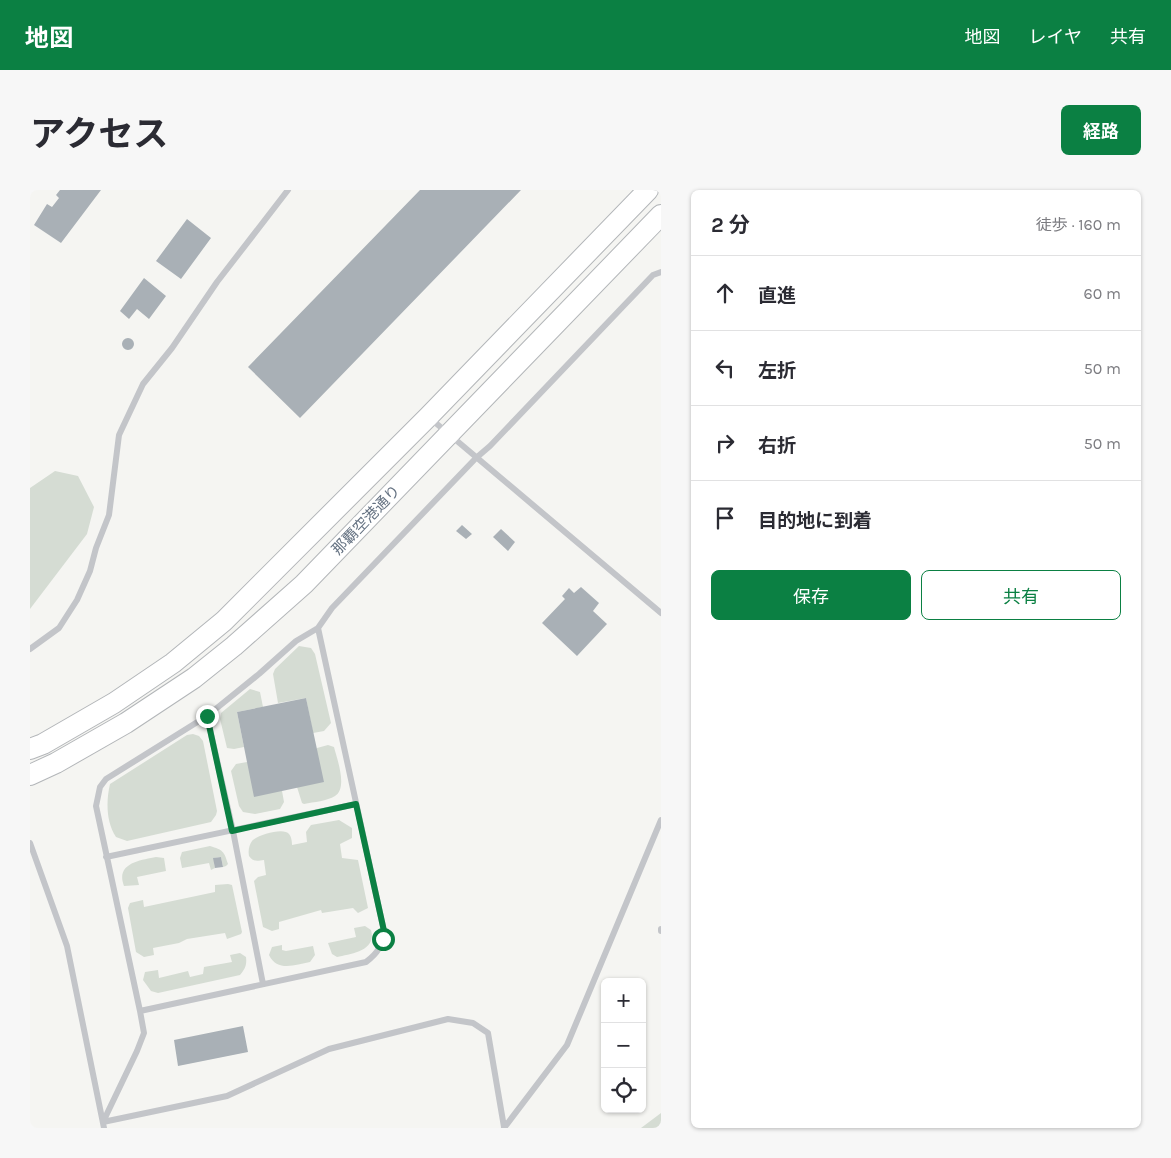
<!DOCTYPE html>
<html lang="ja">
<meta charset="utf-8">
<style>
body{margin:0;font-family:Karla,"Noto Sans JP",sans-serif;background:#f7f7f7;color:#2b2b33}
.controls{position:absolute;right:15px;bottom:15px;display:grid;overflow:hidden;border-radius:8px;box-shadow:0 1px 4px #0004}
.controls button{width:45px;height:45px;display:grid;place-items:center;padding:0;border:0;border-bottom:1px solid #e1e1e2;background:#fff;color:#2b2b33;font:25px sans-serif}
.stop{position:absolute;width:15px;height:15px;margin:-11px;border:4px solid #0b8043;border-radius:50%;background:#fff}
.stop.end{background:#0b8043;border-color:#fff;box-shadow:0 1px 5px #0008}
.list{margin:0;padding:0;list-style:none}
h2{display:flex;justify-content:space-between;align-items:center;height:65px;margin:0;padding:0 20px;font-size:21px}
h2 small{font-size:16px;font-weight:400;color:#7c7c81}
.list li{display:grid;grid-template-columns:32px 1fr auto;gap:15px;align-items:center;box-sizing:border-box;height:75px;padding:0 20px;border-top:1px solid #e1e1e2}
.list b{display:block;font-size:19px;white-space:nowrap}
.list em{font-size:16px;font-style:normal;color:#7c7c81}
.actions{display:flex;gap:10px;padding:15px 20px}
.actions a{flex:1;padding:11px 0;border:1px solid #0b8043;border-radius:8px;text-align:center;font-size:18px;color:#0b8043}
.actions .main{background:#0b8043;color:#fff}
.icon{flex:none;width:28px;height:28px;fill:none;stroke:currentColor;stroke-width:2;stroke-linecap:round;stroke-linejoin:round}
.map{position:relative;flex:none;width:631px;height:938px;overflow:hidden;border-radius:8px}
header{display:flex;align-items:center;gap:30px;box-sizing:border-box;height:70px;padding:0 25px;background:#0b8043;color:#fff}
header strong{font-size:24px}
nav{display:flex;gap:28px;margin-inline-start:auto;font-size:18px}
.intro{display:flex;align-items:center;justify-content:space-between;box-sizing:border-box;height:120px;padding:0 30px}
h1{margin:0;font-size:35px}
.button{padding:12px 22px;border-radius:8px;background:#0b8043;color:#fff;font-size:18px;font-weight:700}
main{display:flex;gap:30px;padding:0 30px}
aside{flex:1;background:#fff;border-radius:8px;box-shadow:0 1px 4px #0004}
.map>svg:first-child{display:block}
.green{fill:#d5dcd3}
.building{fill:#a9b0b6}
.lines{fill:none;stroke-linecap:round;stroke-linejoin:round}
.trunk-casing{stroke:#b3b6b9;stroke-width:22}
.service{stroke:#c3c5c9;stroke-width:6}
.trunk{stroke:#fff;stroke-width:20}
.route{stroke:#0b8043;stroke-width:6}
.labels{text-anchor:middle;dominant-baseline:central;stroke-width:5;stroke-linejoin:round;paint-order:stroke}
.street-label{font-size:15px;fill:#657282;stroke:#fff}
</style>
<header>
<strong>地図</strong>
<nav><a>地図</a><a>レイヤ</a><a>共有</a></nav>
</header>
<div class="intro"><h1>アクセス</h1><a class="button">経路</a></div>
<main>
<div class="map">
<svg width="631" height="938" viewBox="0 0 631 938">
<rect width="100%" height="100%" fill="#f5f5f2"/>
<path class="green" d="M25 281 48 286 64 317 57 344 0 419V298Z
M269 456 281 458 285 464 301 533 294 541 283 543 276 508 248 513 243 484 245 479Z
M220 499 230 502 233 517 207 522 214 557 204 559 197 558 190 529 191 523Z
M163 544 169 546 173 551 187 621 186 625 181 632 97 651 86 647C76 632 76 611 80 594L157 545Z
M298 555 304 557C307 569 318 598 305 606 297 611 284 612 274 614L272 613 267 597 287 558Z
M217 572 252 601 254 612 250 619 225 624 213 622 209 616 201 581 206 574Z
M309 630 322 638V648L310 654 312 668 328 670 338 718 328 723 323 718 292 723 291 720 249 732V739L242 741 233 737 224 691 228 687 236 685 234 670C227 671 223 672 219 666 218 661 219 655 222 651 227 645 254 637 259 644 261 646 262 651 262 655L277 652 276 642 281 635Z
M180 656C193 660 194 661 198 674L196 676 193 677 191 667 184 668 185 678 181 680 179 673 152 678 150 668 152 662Z
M126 667 134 668 136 681 107 687 109 695 94 696C85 673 111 670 126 667Z
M198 694 202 695 212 742 211 744 197 749 195 743 157 749 149 753 123 758 124 765 114 767 106 762 98 718 100 713 113 710 114 717 185 702V695Z
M335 736 341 740C347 761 321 764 307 767L302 764 298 753 326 747 324 738Z
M252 755V760L256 761 283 756 285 765 280 772C265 775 247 782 239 765L242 757Z
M210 763 216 767C217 775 215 779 210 785L128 803 121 801 113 790 115 782 128 780 129 788 158 781 160 787 173 784 174 777 202 772 200 765Z
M631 923V938H611Z"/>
<path class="building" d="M30 0H71L31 53 4 35 17 14 22 17 29 8 26 5Z
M390 0H491L270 228 218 177Z
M157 29 181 48 151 89 126 71Z
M114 88 136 106 119 129 107 119 99 129 90 121Z
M92 154a6 6 0 1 1 12 0a6 6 0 1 1-12 0Z
M432 335 442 344 436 349 426 341Z
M471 339 485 352 478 361 463 347Z
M551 397 569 413 563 421 577 434 547 466 512 433 535 409 532 406 539 398 544 403Z
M276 508 294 592 224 607 207 522Z
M191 667 193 677 185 678 183 668Z
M213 836 218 862 148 876 144 850Z"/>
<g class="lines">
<defs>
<path id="trunk" d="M0 559 13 554 84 513 143 473 194 431 398 227 618 0
M0 585 26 573 96 533 164 488 204 456 274 394 631 25"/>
</defs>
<use href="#trunk" class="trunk-casing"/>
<path class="service" d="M401 229 631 423
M0 459 29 438 47 410 60 381 66 358 79 325 89 245 113 194 142 158 187 92 258 0
M177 526 203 641 233 794
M0 653 37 756 74 938
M76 667 326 614
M631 739V741
M110 821 336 772C348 763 352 756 354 741L288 438
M73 932 107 861 114 843 110 821 66 616 70 597 76 589 177 526 229 484 266 451 288 438 302 418 446 268 460 256 623 85 631 82
M73 932 197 906 299 859 418 829 443 833 458 843 474 937
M474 938 537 855 631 630"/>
<use href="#trunk" class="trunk"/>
</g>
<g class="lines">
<path class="route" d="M177 526 202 641 326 614 354 741 353 749"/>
</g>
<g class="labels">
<g class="street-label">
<text transform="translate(336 330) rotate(-46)">那覇空港通り</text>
</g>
</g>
</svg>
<div class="controls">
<button>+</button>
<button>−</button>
<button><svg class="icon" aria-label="locate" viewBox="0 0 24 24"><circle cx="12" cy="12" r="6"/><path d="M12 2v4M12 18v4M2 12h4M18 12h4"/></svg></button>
</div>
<div class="stop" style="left:353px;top:749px"></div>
<div class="stop end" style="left:177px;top:526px"></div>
</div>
<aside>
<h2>2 分<small>徒歩 · 160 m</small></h2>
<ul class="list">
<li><svg class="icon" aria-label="ahead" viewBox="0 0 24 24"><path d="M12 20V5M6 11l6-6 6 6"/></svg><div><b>直進</b></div><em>60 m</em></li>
<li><svg class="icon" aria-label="left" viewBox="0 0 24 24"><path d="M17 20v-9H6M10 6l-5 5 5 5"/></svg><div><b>左折</b></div><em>50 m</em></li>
<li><svg class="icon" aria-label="right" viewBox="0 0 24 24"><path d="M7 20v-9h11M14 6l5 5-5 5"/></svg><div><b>右折</b></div><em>50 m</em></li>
<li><svg class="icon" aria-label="arrive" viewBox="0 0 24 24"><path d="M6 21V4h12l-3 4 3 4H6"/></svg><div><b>目的地に到着</b></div></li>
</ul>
<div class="actions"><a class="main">保存</a><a>共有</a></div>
</aside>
</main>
